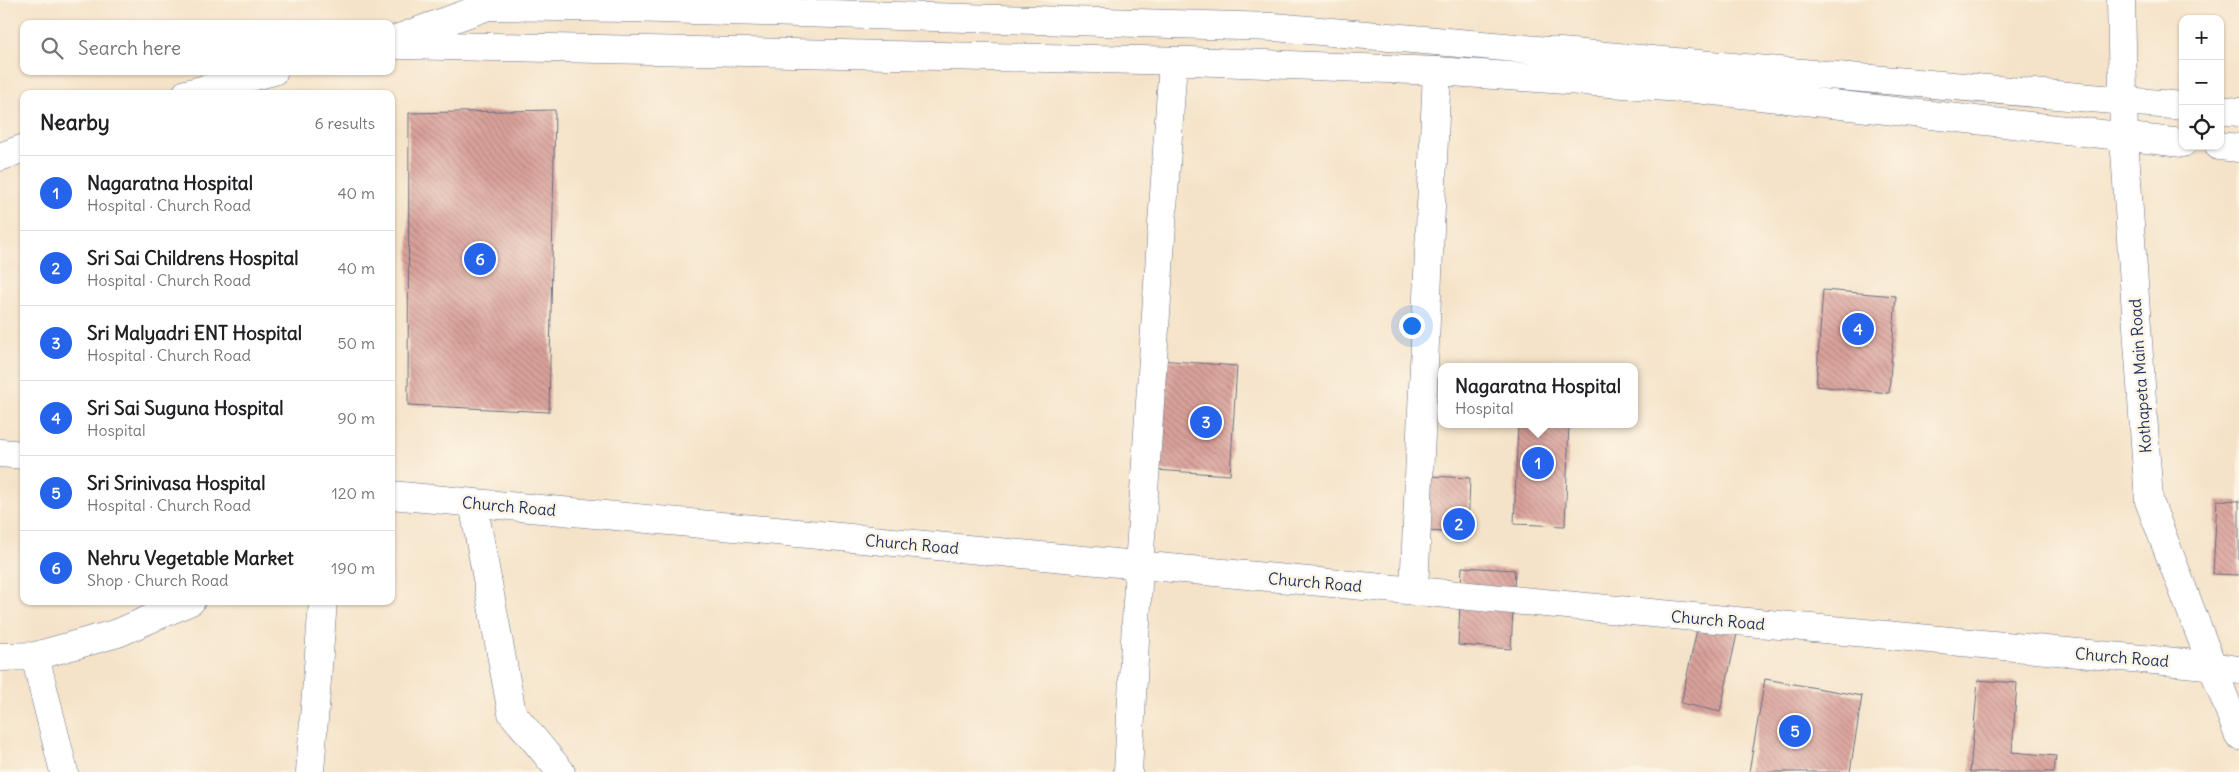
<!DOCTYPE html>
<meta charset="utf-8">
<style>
body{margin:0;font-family:Delius,sans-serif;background:#f6f6f6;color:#202124}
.controls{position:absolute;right:15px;top:15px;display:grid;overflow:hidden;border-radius:10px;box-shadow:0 1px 4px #0004}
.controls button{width:45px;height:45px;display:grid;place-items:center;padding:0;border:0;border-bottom:1px solid #e0e0e0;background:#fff;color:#202124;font:25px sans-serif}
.you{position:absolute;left:1411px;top:325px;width:18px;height:18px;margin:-12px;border:4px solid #fff;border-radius:50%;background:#1a73e8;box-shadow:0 0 0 8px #1a73e833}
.badge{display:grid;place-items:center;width:32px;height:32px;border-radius:50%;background:#2563eb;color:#fff;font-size:16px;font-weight:700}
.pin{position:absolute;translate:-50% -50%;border:2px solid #fff;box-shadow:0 1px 5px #0006}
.popup{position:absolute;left:1438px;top:363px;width:200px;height:65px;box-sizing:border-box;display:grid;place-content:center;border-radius:10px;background:#fff;filter:drop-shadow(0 1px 4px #0005);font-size:16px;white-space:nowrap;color:#757577}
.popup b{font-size:19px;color:#202124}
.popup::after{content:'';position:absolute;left:50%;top:100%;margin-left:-10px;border:10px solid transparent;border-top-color:#fff}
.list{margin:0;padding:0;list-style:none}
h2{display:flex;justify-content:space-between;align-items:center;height:65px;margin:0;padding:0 20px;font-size:21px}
h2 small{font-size:16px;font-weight:400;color:#757577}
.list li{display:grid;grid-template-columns:32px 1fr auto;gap:15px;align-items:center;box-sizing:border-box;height:75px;padding:0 20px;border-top:1px solid #e0e0e0}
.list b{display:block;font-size:19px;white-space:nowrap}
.list p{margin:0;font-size:16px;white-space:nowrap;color:#757577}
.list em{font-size:16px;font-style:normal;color:#757577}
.icon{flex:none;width:28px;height:28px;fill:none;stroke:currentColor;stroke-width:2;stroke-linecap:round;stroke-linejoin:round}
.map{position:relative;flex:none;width:2239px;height:772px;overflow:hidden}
.search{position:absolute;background:#fff;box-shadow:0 1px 4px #0004;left:20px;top:20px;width:375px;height:55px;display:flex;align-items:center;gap:12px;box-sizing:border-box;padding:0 18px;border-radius:10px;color:#757577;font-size:19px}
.panel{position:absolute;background:#fff;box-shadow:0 1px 4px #0004;left:20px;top:90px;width:375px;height:515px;border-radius:10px}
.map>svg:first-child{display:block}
.building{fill:url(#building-back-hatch)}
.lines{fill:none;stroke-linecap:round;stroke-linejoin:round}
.street-casing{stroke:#676e83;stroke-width:29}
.secondary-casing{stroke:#676e83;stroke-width:29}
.primary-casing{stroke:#676e83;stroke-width:29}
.street{stroke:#fff;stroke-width:28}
.secondary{stroke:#fff;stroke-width:28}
.primary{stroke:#fff;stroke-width:28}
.labels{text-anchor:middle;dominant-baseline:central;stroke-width:5;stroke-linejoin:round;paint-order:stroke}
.street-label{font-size:16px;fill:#1b2f5e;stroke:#fcf5e5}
</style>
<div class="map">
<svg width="2239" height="772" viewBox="0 0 2239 772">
<defs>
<pattern id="building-back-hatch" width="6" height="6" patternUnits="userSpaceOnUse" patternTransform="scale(1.25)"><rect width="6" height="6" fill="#daa19a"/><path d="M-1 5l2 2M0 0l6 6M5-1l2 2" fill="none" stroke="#b08481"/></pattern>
</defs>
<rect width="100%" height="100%" fill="#fcf5e5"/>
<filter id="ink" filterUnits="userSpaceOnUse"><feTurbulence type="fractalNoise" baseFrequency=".02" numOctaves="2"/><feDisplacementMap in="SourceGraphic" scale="10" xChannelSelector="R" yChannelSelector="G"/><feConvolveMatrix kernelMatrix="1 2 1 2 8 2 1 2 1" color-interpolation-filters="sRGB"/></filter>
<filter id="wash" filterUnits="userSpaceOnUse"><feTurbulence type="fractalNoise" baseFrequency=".0096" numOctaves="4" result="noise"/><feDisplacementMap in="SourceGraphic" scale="20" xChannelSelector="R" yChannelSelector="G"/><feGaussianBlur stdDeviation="1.12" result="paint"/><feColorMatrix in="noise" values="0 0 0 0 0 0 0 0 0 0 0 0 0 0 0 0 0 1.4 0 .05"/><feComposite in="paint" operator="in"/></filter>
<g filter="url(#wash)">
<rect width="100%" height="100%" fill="#f5e3c9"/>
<g id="blocks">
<path class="building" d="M555 110 549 412 408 405 409 113Z
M1823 290 1896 296 1889 393 1816 386Z
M1147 359 1237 366 1230 475 1140 469Z
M1518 424H1569L1565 526 1514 524Z
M1427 476 1470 478 1468 533 1425 531Z
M2217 500 2239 501V575L2213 574Z
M1462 567 1515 570 1511 649 1458 645Z
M1698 625 1737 634 1720 712 1681 703Z
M1765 679 1862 696 1850 772H1749Z
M1978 680 2017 683 2012 752 2056 756 2054 772H1970Z"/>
</g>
</g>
<g filter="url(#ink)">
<use href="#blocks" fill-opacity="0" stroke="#676e83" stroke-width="1"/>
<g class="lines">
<defs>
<path id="street" d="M473 503 512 713 561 772
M1414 591 1437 71
M0 657 35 656
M64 772 35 656 118 633 191 601
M310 772 323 601
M1128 772 1139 566 1173 61"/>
<path id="secondary" d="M2121 0 2124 138 2149 501 2239 736
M0 453 24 455
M391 495 2196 664 2239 670"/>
<path id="primary" d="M391 41 488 6 626 8 1274 27 2183 106
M398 45 1190 61 1437 71 1696 89 2183 143
M186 94 274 71
M2220 110 2239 112
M2219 146 2239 148
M0 157 24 148"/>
</defs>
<use href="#street" class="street-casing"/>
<use href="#secondary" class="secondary-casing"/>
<use href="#primary" class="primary-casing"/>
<use href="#street" class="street"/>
<use href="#secondary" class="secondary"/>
<use href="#primary" class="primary"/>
</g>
</g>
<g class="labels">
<g class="street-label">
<text transform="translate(2140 376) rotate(-94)">Kothapeta Main Road</text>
<text transform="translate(509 506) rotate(5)">Church Road</text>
<text transform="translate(912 544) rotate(5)">Church Road</text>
<text transform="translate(1315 582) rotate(5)">Church Road</text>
<text transform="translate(1718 620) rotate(5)">Church Road</text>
<text transform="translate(2122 657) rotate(5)">Church Road</text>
</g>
</g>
</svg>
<div class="controls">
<button>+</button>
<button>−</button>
<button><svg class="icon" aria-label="locate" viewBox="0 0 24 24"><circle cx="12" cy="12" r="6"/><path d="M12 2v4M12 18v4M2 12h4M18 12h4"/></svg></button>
</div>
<div class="you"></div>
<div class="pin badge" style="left:1538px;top:463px">1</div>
<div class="popup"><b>Nagaratna Hospital</b>Hospital</div>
<div class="pin badge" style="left:1459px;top:524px">2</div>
<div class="pin badge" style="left:1206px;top:422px">3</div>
<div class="pin badge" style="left:1858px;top:329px">4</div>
<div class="pin badge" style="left:1795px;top:731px">5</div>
<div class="pin badge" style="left:480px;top:259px">6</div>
<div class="search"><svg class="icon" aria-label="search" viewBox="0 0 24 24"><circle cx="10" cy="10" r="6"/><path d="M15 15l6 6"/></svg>Search here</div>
<section class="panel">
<h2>Nearby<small>6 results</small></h2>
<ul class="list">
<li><span class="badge">1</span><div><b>Nagaratna Hospital</b><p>Hospital · Church Road</p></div><em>40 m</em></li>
<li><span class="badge">2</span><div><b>Sri Sai Childrens Hospital</b><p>Hospital · Church Road</p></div><em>40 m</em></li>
<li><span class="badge">3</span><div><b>Sri Malyadri ENT Hospital</b><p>Hospital · Church Road</p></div><em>50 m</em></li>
<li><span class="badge">4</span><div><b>Sri Sai Suguna Hospital</b><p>Hospital</p></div><em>90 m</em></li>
<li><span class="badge">5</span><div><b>Sri Srinivasa Hospital</b><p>Hospital · Church Road</p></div><em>120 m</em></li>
<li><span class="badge">6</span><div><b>Nehru Vegetable Market</b><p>Shop · Church Road</p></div><em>190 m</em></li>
</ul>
</section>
</div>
